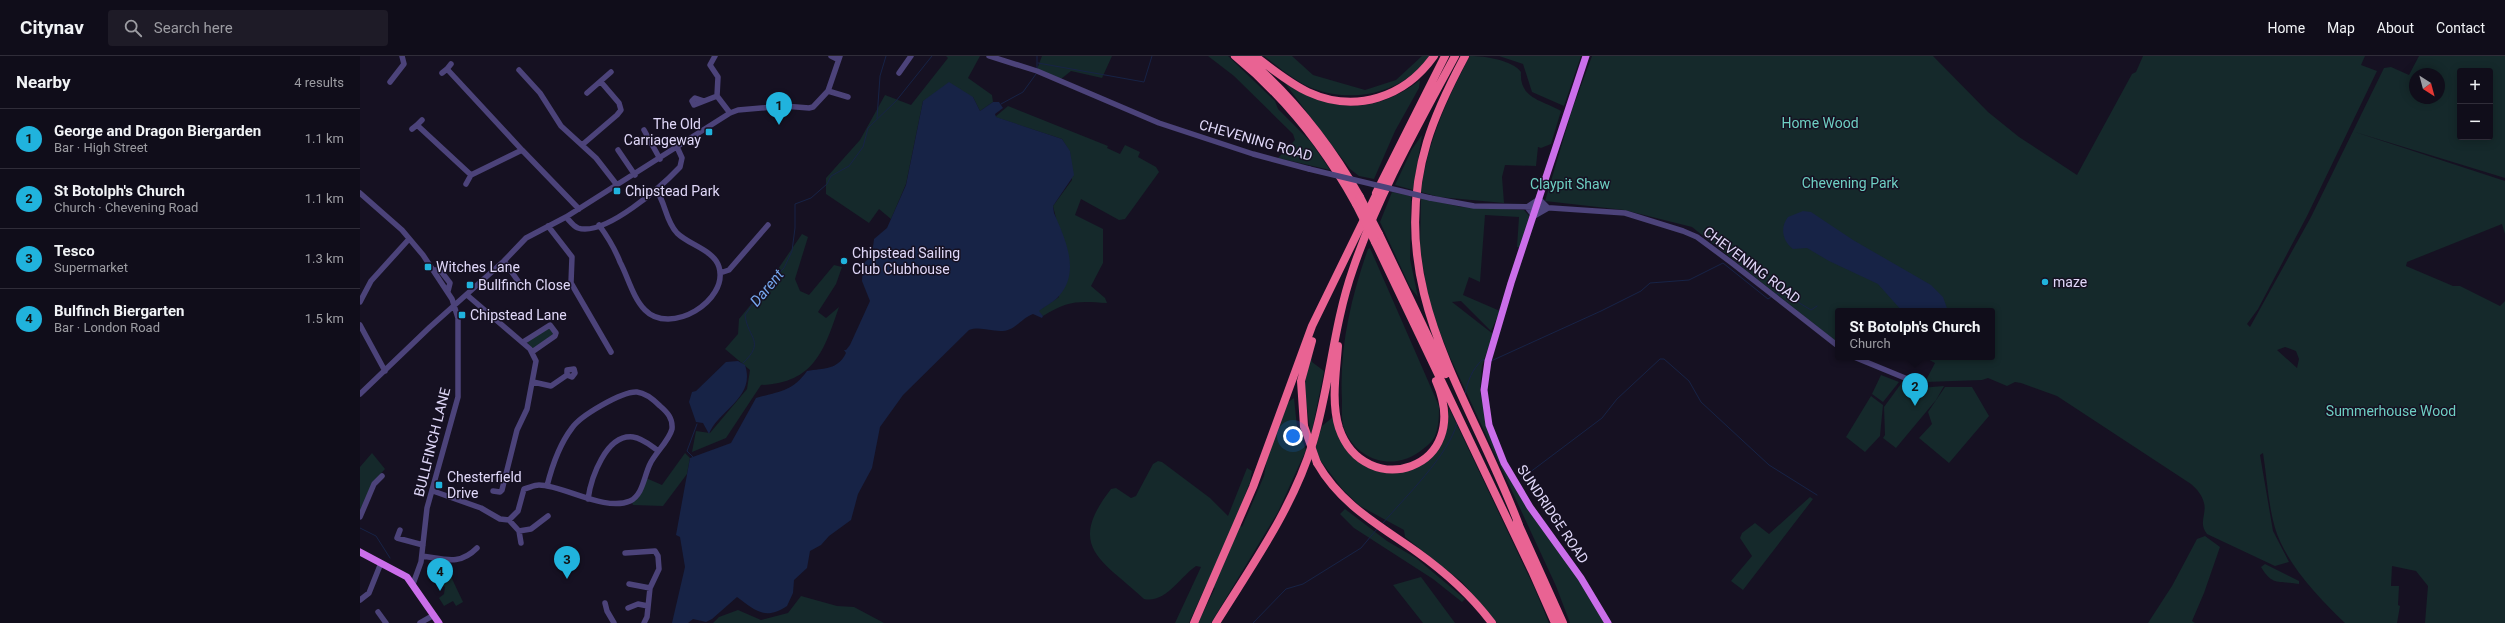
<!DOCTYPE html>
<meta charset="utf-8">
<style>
body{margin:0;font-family:Roboto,sans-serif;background:#1e1b27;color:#f1f3f6}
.controls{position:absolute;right:12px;top:12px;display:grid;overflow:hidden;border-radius:4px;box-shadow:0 2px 10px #0003}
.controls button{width:36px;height:36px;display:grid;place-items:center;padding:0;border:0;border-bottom:1px solid #302d39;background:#100d1a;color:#f1f3f6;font:20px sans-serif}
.compass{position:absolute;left:2049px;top:12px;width:36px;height:36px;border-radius:50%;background:#100d1a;box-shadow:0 2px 10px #0003;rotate:144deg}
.you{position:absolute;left:933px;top:380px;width:14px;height:14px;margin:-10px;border:3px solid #fff;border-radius:50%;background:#1a73e8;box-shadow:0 0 0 6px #1a73e833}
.badge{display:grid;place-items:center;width:26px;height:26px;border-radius:50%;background:#20b3dd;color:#111;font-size:13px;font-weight:700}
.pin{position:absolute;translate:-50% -33px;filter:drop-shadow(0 1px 2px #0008)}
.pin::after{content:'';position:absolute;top:21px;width:14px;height:12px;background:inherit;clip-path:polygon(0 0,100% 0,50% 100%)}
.popup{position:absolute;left:1475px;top:252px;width:160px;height:52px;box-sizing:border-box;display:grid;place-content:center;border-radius:4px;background:#100d1a;filter:drop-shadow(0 1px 3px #0005);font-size:13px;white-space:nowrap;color:#9c9ca2}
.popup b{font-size:15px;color:#f1f3f6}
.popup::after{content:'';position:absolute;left:50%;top:100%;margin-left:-8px;border:8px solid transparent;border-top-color:#100d1a}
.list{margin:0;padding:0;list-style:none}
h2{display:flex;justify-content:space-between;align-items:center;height:52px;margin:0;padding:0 16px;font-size:17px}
h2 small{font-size:13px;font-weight:400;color:#9c9ca2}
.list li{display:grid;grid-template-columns:26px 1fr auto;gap:12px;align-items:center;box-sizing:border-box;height:60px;padding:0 16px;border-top:1px solid #302d39}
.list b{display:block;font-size:15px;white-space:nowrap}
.list p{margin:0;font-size:13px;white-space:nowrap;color:#9c9ca2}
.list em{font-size:13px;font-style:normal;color:#9c9ca2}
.icon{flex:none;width:22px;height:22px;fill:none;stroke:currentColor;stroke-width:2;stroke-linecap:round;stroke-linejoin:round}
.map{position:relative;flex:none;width:2145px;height:567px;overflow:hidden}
header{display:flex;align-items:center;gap:24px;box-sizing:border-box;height:56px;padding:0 20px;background:#100d1a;border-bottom:1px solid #302d39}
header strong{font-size:19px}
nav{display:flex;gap:22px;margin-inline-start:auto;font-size:14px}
.search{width:280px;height:36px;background:#1e1b27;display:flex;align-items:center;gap:10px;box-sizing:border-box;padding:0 14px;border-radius:4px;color:#9c9ca2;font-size:15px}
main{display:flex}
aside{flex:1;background:#100d1a}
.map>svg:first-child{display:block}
.green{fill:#15292b;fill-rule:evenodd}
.water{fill:#172346}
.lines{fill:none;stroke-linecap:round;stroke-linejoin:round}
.stream{stroke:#172346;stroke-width:1}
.minor{stroke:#4c437a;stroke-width:5.5}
.major{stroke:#cb6eea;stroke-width:7}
.highway{stroke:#e96393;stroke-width:8}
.minor-bridge{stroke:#4c437a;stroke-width:5.5}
.highway-bridge{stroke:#e96393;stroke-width:8}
.poi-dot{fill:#20b3dd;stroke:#161122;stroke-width:1.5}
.labels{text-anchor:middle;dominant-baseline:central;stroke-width:3;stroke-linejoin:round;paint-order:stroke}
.park-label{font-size:14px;fill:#6ecfc3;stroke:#161122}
.poi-label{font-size:14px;fill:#e0d8f9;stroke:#161122;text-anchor:start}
.street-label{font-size:14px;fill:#e0d8f9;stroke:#161122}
.water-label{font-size:15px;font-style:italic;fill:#74a5eb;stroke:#161122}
</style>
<header>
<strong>Citynav</strong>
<div class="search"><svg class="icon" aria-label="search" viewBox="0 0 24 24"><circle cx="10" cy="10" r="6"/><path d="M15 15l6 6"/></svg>Search here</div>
<nav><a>Home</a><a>Map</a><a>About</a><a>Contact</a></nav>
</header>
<main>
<aside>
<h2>Nearby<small>4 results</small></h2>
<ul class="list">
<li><span class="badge">1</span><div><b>George and Dragon Biergarden</b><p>Bar · High Street</p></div><em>1.1 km</em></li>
<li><span class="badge">2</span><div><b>St Botolph's Church</b><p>Church · Chevening Road</p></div><em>1.1 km</em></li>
<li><span class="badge">3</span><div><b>Tesco</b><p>Supermarket</p></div><em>1.3 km</em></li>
<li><span class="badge">4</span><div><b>Bulfinch Biergarten</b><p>Bar · London Road</p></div><em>1.5 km</em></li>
</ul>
</aside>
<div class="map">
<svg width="2145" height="567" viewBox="0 0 2145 567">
<rect width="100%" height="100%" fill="#161122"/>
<path class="green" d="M586 0H620L608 22 632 39 633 46 620 55 613 41 563 45 546 128 531 163 519 153 509 167 466 138V122L500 84 525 39 551 49 588 2Z
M682 0H752L742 22 711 15 701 23 677 13Z
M848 0H868L915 45 918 53 951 86 970 114 918 102 935 84 933 78 874 20Z
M904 0H932L953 19 1005 34 1036 24 1062 0H1069C1043 39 988 49 947 30 932 22 917 10 904 0Z
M1110 0C1125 0 1152 4 1161 16 1159 43 1183 44 1201 55L1191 88 1181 92 1178 91 1176 110 1145 109 1142 121 1144 147 1079 141 1061 136C1067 87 1087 43 1110 0Z
M1139 0H1221L1204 50 1172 36 1163 8Z
M1232 0H1573L1628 56 1659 81 1717 119 1772 18 1776 16 1783 0H2005L2001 9 2017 15 1947 160 1898 253 1887 268 1890 271 1951 161 2024 12 2031 11 2049 19 2059 0H2145V122L1995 76 2145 125V178L2142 168 2047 206 2046 210 2093 230H2100L2140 250 2145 245V567H2065L2068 530 2056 515 2032 510 2031 530H2039L2038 549 2040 550 2037 567H1985C1959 542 1926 508 1915 472 1908 448 1907 422 1903 397L1900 399 1913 475 1929 506 1915 510 1847 478C1838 467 1847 458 1844 447 1842 439 1837 433 1831 428L1697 340 1661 327 1655 326 1647 330 1628 322 1622 324 1565 326 1575 307 1564 301H1632V255H1478V287L1332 171 1264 154 1185 145 1212 54ZM2100 15H2130V81H2100ZM2055 18H2079V42H2055ZM1925 291 1936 295 1939 303 1937 312 1917 294Z
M1060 24 1059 32 1035 75 1014 123 999 120 990 113 924 26C971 57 1015 59 1060 24Z
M648 50 748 90 747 92 760 98 765 89 780 96 778 101 796 111 799 116 765 163 759 164 721 143 715 159 743 173V207L731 230 745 242 747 247C719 245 708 244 683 260L678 255 699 241 696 162 693 150 712 124 710 96 702 83 635 61Z
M1062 79 1053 134 1035 129 1052 93Z
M1032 136 1051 140 1050 203 1058 241 1050 231 1020 166Z
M1061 142 1101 151 1164 154 1170 161 1161 192 1157 191 1159 161 1125 159 1120 226 1109 221 1103 239 1140 255 1131 275 1101 245 1092 246 1133 278 1122 310 1120 335 1128 375 1172 459 1217 520 1245 567H1210L1196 530 1089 299 1076 266 1068 241 1060 192Z
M442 178 448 181 435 223 440 235 449 239 474 209 482 211 476 228 458 256 466 262 479 251C464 295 454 327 401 329L366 382 332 396 336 375 350 377 387 333 390 314 365 293 378 278 379 263 407 229Z
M1010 192 1079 350C1079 361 1079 370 1075 380 1073 385 1067 390 1063 393 1036 416 999 406 985 375 981 366 982 354 982 344 979 293 991 241 1008 193Z
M189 270 194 278 173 293 167 286Z
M951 298 952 306 964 315 951 380 944 331Z
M1521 319 1539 326 1523 346 1512 338Z
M1543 325 1560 332 1584 330 1576 344 1536 392 1523 382 1525 379 1524 351Z
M1585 331H1612L1629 360 1589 407 1559 382 1572 368 1568 356Z
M1511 340 1523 349 1520 380 1505 396 1486 381Z
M934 342 937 371 946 394 918 456 851 567H838L855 532 846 529 829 567H815L841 511 836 510C821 520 805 548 784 543 743 504 705 492 751 433L756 432 771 442 776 440 793 408 798 405 802 406 850 442 868 460 887 412 892 415 890 426 875 465 882 471 904 420 907 403 927 347Z
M1089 352 1174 531 1189 567H1137L1102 526 1045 481 1044 474 1000 450 983 434 957 400 955 393 962 370 973 361C976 375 981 388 991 399 1014 425 1059 422 1079 393 1089 378 1085 367 1089 352Z
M12 397 25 413 12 427 0 456V411Z
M325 397 330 402 327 418 303 450 273 449 272 447 279 441 286 422 302 429Z
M1450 441 1453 443 1383 534 1371 525 1392 500 1380 482 1382 477 1395 467 1409 478Z
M985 453 1027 485 1056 502 1105 543 1102 546 1073 523 994 472 980 458Z
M1845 480 1860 491 1844 537 1832 565 1835 567H1788L1812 530 1837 483Z
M85 508 103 546 96 550 93 545 84 550 79 542 84 538 85 531 75 524 76 514Z
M1905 508 1939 525V528C1919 524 1913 531 1901 511Z
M1061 521 1095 567H1063L1033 529Z
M441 540 477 550 494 551 524 567H353L359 561 378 554 401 564 428 557Z"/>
<path class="water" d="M589 26 613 41 620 55 633 46H639L643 52 635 58 636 61 702 83 710 95 714 119 693 150 694 157C705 183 721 215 699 240 694 246 685 250 679 255L683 260 682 262 673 258C662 262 655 274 643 275 631 276 621 270 609 274L543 339 520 371 512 412 498 438 491 464 469 480 461 489 450 495 447 512 434 524 433 537 427 550C405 565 395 554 377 541L352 563 346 566 333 563 328 567H312L325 511 320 481 316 479 330 402 371 387 396 342C420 335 432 336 447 315 464 312 478 314 486 297L484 294H486L490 289 510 245 502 225 503 208 512 199 514 183 527 172 546 129 563 45Z
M1443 155 1451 156 1493 184 1571 229 1583 241 1588 255H1542L1518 228 1469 205 1447 192 1433 193C1422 185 1420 171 1428 161Z
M378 305 385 309C396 342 358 354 349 378L343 367 336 366 329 346 332 336 336 335 366 306Z"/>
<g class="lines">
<path class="stream" d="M678 7 784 26 792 0
M677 12V0
M641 48 663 36 676 18
M517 62 520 20 526 0
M1416 238 1421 236 1451 254 1457 250
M1131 305 1241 255 1281 235 1290 227 1329 224 1363 207 1408 243 1411 241
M383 307C406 285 388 283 385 259L394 246 406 238 413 223 424 212 432 195 435 172V148L451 142 467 128 471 120 489 110 503 91 508 72 536 45 572 0
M1105 338C1108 324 1112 314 1122 304H1126
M333 401 327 395 337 368
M1161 423 1242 362 1257 343 1300 303H1304L1329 325 1341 346 1409 409 1457 439
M1023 467C1045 441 1089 399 1097 367
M0 472 16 480 30 502
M893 567 926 533 943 528 1001 492 1017 473"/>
<path class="minor" d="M355 0 350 9 358 21 357 40 370 57
M471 0 477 3
M629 0 677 15 799 67 893 98 949 113
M91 8 87 13 162 94
M159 14 180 37 201 70 236 102 257 129
M82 17 87 13
M539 17 551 0
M30 26 44 8 42 0
M468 35 488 41
M227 37 251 16
M344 45 335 42 332 45 334 49 357 40
M57 69 62 64
M52 73 57 69 111 119 162 94 219 153
M284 74 300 103
M222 89 257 59 261 54 259 47 241 26
M258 94 275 119
M106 128 111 119
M0 137 42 174 63 199 92 243 98 262V341L67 452 61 506 53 528
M1070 142 1114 150 1177 151 1265 157 1323 175 1337 181 1372 207 1478 290
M1179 143 1188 152 1174 160 1167 151Z
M206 161C210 165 213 170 218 172 245 181 303 129 320 111L322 102 317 91
M239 169C247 180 255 193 260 206 268 221 273 242 285 254 310 280 369 245 359 211 354 194 329 189 317 177 305 164 306 147 296 134
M188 170 212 201 211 227 251 296
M144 205 158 225
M74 214H80L90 227 88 235
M360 217 369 214 408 169
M107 239 170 293 176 305 167 353 157 374 142 434 140 436 133 435
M0 246 11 225 49 183
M0 269 25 315
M163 286 190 269 196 277 195 280 172 296
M1494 301 1562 329
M173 326 191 330 207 319 212 321 215 317 214 313 207 314V319
M0 338 70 271 144 205 166 182 206 161 370 57 378 54 424 50 449 52 453 51 468 35 480 0
M73 435 121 452 140 463 149 464 158 455 164 433C169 432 174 429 179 429 203 429 245 456 270 445 283 439 284 420 290 408 295 397 309 385 312 373 313 362 307 356 300 350 294 344 286 337 277 336 262 335 220 360 212 372 199 389 192 410 187 430
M228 443C231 422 246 378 273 381 282 382 290 389 297 394
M0 461 14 428 22 420
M149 464 159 475 161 487
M40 474 37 482 63 489
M159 475 171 473 188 460
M265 497 295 495 298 500 299 513 290 532 287 561 284 567
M62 500C85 503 99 510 117 492
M269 528 290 532
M0 544 9 537 21 507
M245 547 247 555 254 567
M268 552 278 548 288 550
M18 556 26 567
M60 567 74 559"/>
<path class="major" d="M1226 0 1151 227 1128 305 1124 334 1129 369 1144 407 1170 451 1221 522 1248 567
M0 496 47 521 79 567"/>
<path class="highway" d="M875 0C925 41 965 92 996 148
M885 0C932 40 970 88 1000 141
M895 0C912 13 929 27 948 36 996 58 1045 41 1074 0
M1105 0C1090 28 1076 56 1067 86 1023 232 1110 339 1159 469
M1016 137 1085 0
M1019 178 1086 318
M1015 186 1172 515 1195 567
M978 290C976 317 971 346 979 372 1004 446 1115 415 1076 325
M944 370 941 325 952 285
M957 407C981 449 1019 469 1057 496 1085 516 1111 539 1132 567
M1157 465 1203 567
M834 567 893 431 952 270 1017 137
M856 567C892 509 933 452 953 386 970 330 973 270 993 213 1018 139 1058 69 1095 0"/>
<path class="minor-bridge" d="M949 113 1070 142"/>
<path class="highway-bridge" d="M1000 141 1019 178
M996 148 1015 186
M944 370 957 407"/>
</g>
<g class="poi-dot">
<rect x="345" y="72" width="8" height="8" rx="2"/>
<rect x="253" y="131" width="8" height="8" rx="2"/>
<circle cx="484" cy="205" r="4"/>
<rect x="64" y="207" width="8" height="8" rx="2"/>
<circle cx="1685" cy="226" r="4"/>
<rect x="106" y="225" width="8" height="8" rx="2"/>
<rect x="98" y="255" width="8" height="8" rx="2"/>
<rect x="75" y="425" width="8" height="8" rx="2"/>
</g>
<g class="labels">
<g class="park-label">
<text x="1460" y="67">Home Wood</text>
<text x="1490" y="127">Chevening Park</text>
<text x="1210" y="128">Claypit Shaw</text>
<text x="2031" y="355">Summerhouse Wood</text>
</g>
<g class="poi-label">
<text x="341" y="68" text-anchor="end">The Old<tspan x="341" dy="16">Carriageway</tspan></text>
<text x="265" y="135">Chipstead Park</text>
<text x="492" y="197">Chipstead Sailing<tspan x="492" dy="16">Club Clubhouse</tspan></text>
<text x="76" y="211">Witches Lane</text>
<text x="1693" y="226">maze</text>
<text x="118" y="229">Bullfinch Close</text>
<text x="110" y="259">Chipstead Lane</text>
<text x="87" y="421">Chesterfield<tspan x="87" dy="16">Drive</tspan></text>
</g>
<g class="street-label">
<text transform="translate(896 84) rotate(16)">CHEVENING ROAD</text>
<text transform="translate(1392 209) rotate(37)">CHEVENING ROAD</text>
<text transform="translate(72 386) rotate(-76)">BULLFINCH LANE</text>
<text transform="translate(1193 458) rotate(56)">SUNDRIDGE ROAD</text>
</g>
<g class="water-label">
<text transform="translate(407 232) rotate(-50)">Darent</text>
</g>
</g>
</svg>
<div class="controls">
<button>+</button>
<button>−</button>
</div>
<svg class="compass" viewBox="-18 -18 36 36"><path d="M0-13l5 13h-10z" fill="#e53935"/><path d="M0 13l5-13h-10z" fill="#9c9ca2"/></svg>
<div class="you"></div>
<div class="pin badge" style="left:419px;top:69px">1</div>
<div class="pin badge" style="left:1555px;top:350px">2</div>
<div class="popup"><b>St Botolph's Church</b>Church</div>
<div class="pin badge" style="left:207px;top:523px">3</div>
<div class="pin badge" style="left:80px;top:535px">4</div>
</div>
</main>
